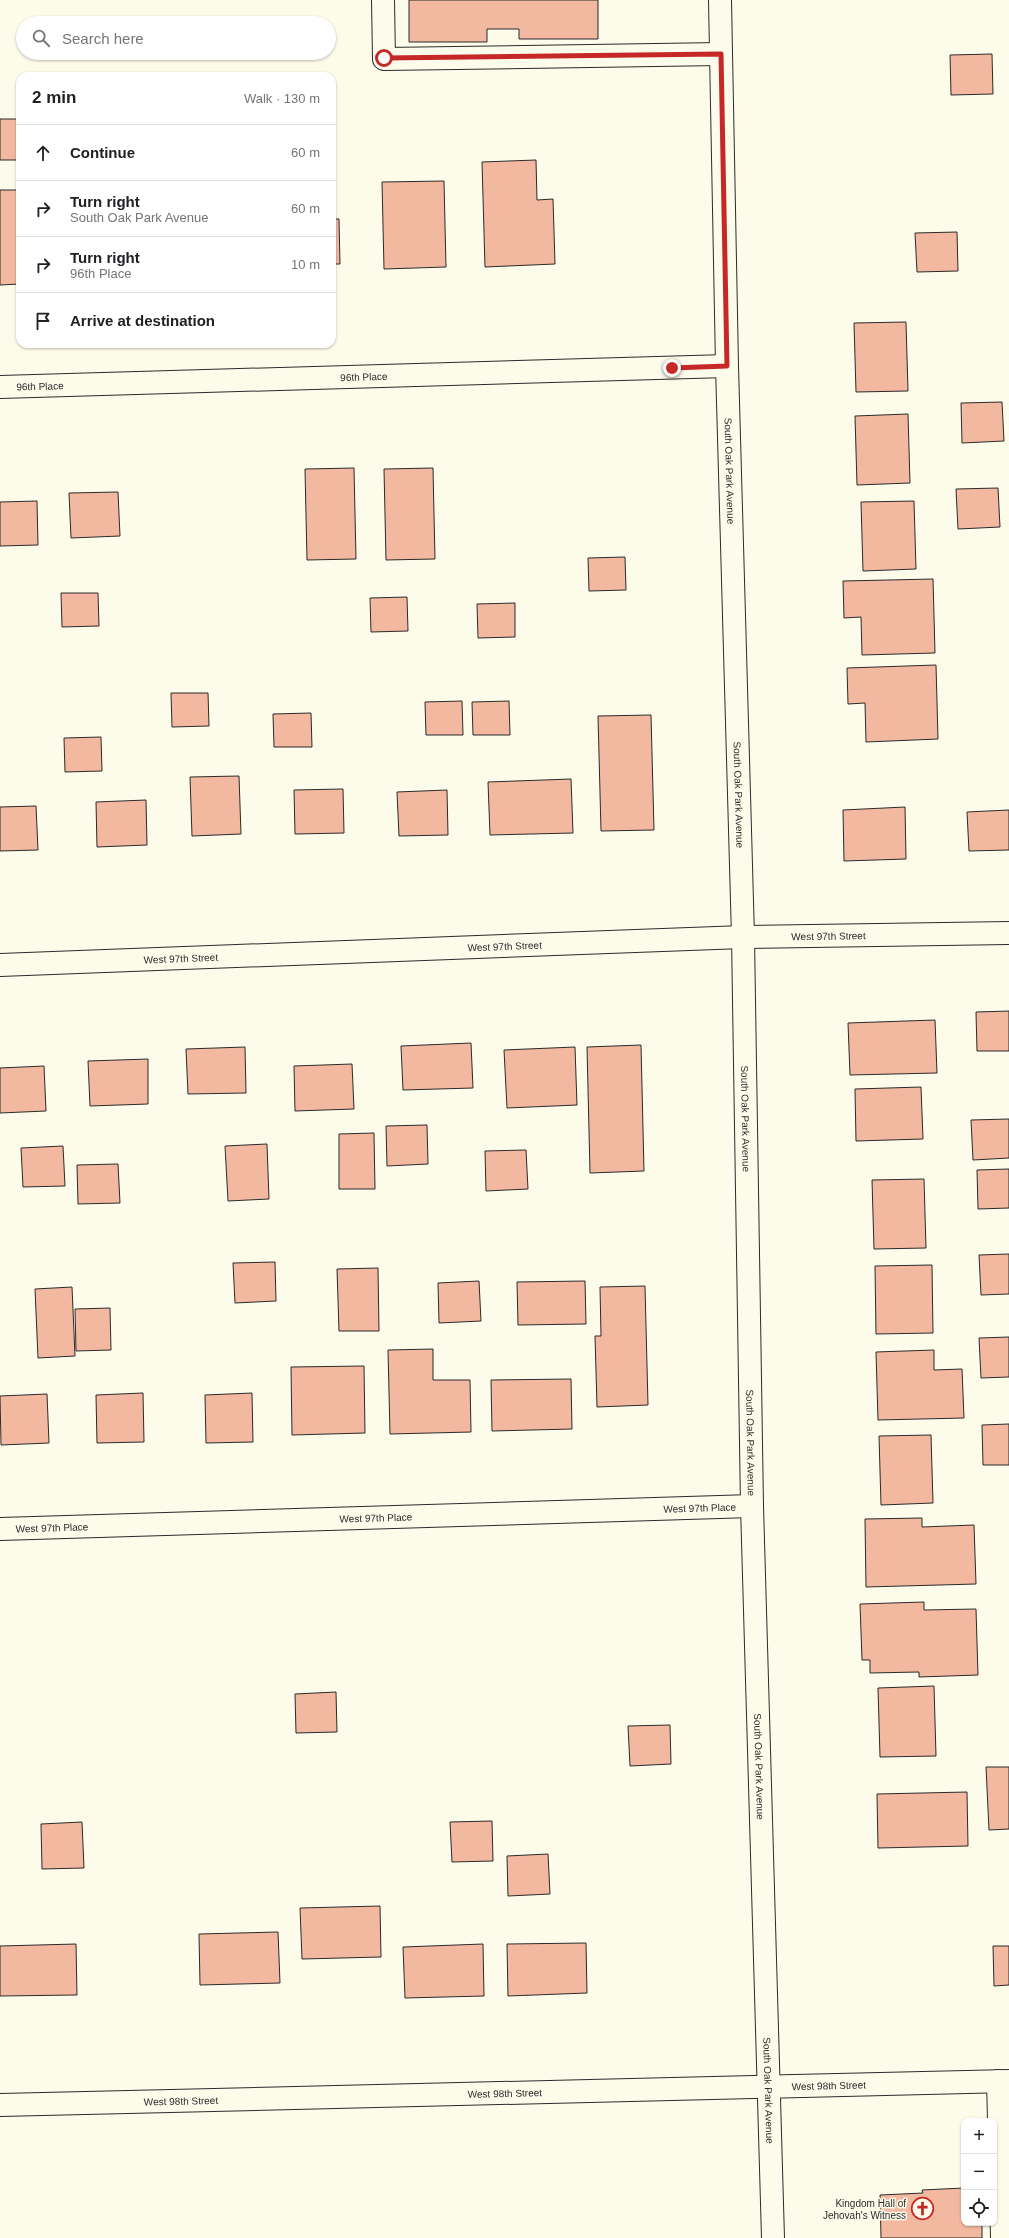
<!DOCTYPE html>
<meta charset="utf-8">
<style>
body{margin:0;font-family:Arial,sans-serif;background:#f2f2f2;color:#202124}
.controls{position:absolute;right:12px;bottom:12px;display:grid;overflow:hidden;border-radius:8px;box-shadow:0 1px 3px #0004}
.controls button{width:36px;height:36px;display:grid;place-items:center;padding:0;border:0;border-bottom:1px solid #e0e0e0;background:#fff;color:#202124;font:20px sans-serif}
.stop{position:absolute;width:12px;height:12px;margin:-9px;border:3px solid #c62828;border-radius:50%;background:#fff}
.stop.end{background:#c62828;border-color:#fff;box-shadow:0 1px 4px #0008}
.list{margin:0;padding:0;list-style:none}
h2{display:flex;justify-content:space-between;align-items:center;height:52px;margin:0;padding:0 16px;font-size:17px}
h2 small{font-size:13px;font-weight:400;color:#757577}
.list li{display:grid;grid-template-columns:26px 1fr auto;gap:12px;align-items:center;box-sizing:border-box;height:56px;padding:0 16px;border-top:1px solid #e0e0e0}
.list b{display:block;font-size:15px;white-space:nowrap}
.list p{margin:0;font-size:13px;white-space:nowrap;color:#757577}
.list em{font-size:13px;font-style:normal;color:#757577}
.icon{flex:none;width:22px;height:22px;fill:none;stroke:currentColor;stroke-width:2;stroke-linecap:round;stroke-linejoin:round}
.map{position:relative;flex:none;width:1009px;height:2238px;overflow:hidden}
.search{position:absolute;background:#fff;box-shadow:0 1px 3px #0004;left:16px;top:16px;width:320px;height:44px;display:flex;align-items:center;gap:10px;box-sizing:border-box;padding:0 14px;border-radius:22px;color:#757577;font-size:15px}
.panel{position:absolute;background:#fff;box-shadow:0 1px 3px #0004;left:16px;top:72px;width:320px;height:276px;border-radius:12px}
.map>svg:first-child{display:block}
.building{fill:#f2b8a0;stroke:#2b2b2b}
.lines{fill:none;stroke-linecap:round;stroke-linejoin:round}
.minor-casing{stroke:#2b2b2b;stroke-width:24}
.minor{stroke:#fdfbea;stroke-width:22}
.route{stroke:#c62828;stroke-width:5}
.labels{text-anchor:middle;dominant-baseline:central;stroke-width:3;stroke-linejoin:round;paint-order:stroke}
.street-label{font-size:10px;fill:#2b2b2b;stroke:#fdfbea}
.poi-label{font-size:10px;fill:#2b2b2b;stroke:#fdfbea;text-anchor:end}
</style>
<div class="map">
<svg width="1009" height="2238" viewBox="0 0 1009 2238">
<rect width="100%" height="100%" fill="#fdfbea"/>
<path class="building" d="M409 0H598V39H519V29H487V42H409Z
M992 54 993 94 951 95 950 55Z
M0 119H20V160H0Z
M536 160 537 200 553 199 555 264 485 267 482 162Z
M444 181 446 267 384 269 382 182Z
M0 190H20V284L0 285Z
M332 219H339L340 264H332Z
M957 232 958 271 917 272 915 233Z
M906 322 908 391 856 392 854 323Z
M1002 402 1004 441 962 443 961 403Z
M908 414 910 483 857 485 855 416Z
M354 468 356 559 307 560 305 469Z
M433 468 435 559 386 560 384 469Z
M998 488 1000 527 958 529 956 489Z
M118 492 120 536 71 538 69 493Z
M37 501 38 545 0 546V502Z
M914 501 916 569 863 571 861 502Z
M625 557 626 590 589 591 588 558Z
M933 579 935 653 862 655 861 617 844 618 843 581Z
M61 593H98L99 626 62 627Z
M407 597 408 631 371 632 370 598Z
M515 603V637L478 638 477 604Z
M936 665 938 739 866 742 865 703 848 704 847 668Z
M171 693H208L209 726 172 727Z
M462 701 463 735H426L425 702Z
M509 701 510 735H473L472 702Z
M311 713 312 747H274L273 714Z
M651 715 654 830 601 831 598 716Z
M101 737 102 771 65 772 64 738Z
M239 776 241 834 192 836 190 777Z
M571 779 573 833 490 835 488 782Z
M343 789 344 833 295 834 294 790Z
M447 790 448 835 399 836 397 792Z
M146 800 147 845 97 847 96 802Z
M36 806 38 850 0 851V807Z
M905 807 906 859 844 861 843 810Z
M1009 810V850L969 851 967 812Z
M1009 1011V1051H977L976 1012Z
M935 1020 937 1073 850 1075 848 1023Z
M471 1043 473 1088 403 1090 401 1046Z
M641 1045 644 1171 590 1173 587 1047Z
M245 1047 246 1093 188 1094 186 1049Z
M575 1047 577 1105 507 1108 504 1050Z
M148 1059V1104L90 1106 88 1061Z
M352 1064 354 1109 295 1111 294 1066Z
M44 1066 46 1111 0 1113V1068Z
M921 1087 923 1139 856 1141 855 1089Z
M1009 1119V1158L973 1160 971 1120Z
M427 1125 428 1164 387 1166 386 1126Z
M374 1133 375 1189H339V1134Z
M267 1144 269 1199 228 1201 225 1146Z
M63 1146 65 1186 23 1187 21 1148Z
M526 1150 528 1189 486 1191 485 1151Z
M118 1164 120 1203 78 1204 77 1165Z
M1009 1169V1208L978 1209 977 1170Z
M924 1179 926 1248 874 1249 872 1180Z
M1009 1254V1294L981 1295 979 1255Z
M275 1262 276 1301 235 1303 233 1263Z
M932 1265 933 1333 876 1334 875 1266Z
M378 1268 379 1331H339L337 1269Z
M479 1281 481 1321 439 1323 438 1283Z
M585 1281 586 1324 518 1325 517 1282Z
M645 1286 648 1405 597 1407 595 1336H601L600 1287Z
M72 1287 75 1356 38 1358 35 1289Z
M110 1308 111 1350 76 1351 75 1309Z
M1009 1337V1377L981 1378 979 1338Z
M433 1349V1380H470L471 1432 390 1434 388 1350Z
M934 1350V1370L962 1369 964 1418 878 1420 876 1352Z
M364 1366 365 1433 292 1435 291 1367Z
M571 1379 572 1429 492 1431 491 1380Z
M143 1393 144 1442 97 1443 96 1395Z
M252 1393 253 1442 206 1443 205 1395Z
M47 1394 49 1443 1 1445 0 1396Z
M1009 1424V1465H983L982 1425Z
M931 1435 933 1503 881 1505 879 1436Z
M922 1518V1527L974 1525 976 1584 866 1587 865 1519Z
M924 1602V1610L976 1609 978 1675 919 1677V1672L870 1673V1660H862L860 1604Z
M934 1686 936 1756 880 1757 878 1688Z
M336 1692 337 1732 296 1733 295 1694Z
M670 1725 671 1764 630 1766 628 1726Z
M986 1767H1009V1829L989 1830Z
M967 1792 968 1846 878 1848 877 1794Z
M492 1821 493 1861 452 1862 450 1822Z
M82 1822 84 1868 42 1869 41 1824Z
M548 1854 550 1894 508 1896 507 1856Z
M380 1906 381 1957 302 1959 300 1908Z
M278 1932 280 1983 200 1985 199 1934Z
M586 1943 587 1993 508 1996 507 1944Z
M76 1944 77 1995 0 1996V1946Z
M483 1944 484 1996 405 1998 403 1947Z
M993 1946H1009V1985L994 1986Z
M964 2188V2223H982V2238H881L880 2195 923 2193 922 2190Z"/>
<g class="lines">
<defs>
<g id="minor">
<path d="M383 0 384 59 721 54"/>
<path id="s1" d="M720 0 727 366 743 937 752 1506 773 2238"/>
<path id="s2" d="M0 387 727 366"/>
<path id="s3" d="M0 965 743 937 1009 933"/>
<path id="s4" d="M0 1529 752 1506"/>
<path d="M998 2081 1002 2238"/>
<path id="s5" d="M0 2105 1009 2081"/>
</g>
</defs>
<use href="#minor" class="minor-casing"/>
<use href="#minor" class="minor"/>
</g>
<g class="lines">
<path class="route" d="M384 58 721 54 727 366 672 368"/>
</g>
<defs>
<symbol id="church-ring" viewBox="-11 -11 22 22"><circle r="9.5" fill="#fdfbea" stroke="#c62828" stroke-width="1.5"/><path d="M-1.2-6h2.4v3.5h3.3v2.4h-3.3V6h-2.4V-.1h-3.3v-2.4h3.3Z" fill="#c62828"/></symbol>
</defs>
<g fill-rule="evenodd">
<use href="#church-ring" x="910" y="2196" width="25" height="25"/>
</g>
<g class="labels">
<g class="street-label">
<text stroke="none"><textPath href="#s2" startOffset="364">96th Place</textPath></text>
<text stroke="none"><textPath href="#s2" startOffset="40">96th Place</textPath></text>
<text stroke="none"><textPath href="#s1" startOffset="471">South Oak Park Avenue</textPath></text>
<text stroke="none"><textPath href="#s1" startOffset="795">South Oak Park Avenue</textPath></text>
<text stroke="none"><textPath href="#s3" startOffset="829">West 97th Street</textPath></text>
<text stroke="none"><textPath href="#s3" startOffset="505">West 97th Street</textPath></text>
<text stroke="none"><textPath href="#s3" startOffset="181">West 97th Street</textPath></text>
<text stroke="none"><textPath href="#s1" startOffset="1119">South Oak Park Avenue</textPath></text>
<text stroke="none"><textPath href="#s1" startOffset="1443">South Oak Park Avenue</textPath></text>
<text stroke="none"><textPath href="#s4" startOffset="700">West 97th Place</textPath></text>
<text stroke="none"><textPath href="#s4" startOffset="376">West 97th Place</textPath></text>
<text stroke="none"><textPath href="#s4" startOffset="52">West 97th Place</textPath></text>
<text stroke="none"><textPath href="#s1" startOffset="1767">South Oak Park Avenue</textPath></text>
<text stroke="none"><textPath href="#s5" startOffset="829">West 98th Street</textPath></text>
<text stroke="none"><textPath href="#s1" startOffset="2091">South Oak Park Avenue</textPath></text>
<text stroke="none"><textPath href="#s5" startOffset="505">West 98th Street</textPath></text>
<text stroke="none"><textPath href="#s5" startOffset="181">West 98th Street</textPath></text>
</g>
<g class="poi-label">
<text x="906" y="2203">Kingdom Hall of<tspan x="906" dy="12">Jehovah's Witness</tspan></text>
</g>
</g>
</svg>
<div class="controls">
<button>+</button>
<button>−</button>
<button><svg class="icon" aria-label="locate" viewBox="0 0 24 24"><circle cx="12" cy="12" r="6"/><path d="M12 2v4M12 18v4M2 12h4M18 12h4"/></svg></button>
</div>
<div class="stop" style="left:384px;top:58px"></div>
<div class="stop end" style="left:672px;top:368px"></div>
<div class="search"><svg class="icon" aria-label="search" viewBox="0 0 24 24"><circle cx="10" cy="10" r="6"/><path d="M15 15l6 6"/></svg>Search here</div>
<section class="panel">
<h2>2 min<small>Walk · 130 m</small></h2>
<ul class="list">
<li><svg class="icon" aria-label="ahead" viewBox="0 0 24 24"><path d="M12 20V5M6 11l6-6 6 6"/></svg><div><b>Continue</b></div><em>60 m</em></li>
<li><svg class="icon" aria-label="right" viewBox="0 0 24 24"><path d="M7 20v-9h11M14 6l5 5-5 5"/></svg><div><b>Turn right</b><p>South Oak Park Avenue</p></div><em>60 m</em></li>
<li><svg class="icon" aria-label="right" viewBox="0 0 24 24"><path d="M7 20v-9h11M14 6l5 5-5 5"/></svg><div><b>Turn right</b><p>96th Place</p></div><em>10 m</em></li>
<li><svg class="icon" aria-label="arrive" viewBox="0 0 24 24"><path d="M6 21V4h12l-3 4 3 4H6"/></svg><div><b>Arrive at destination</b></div></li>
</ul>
</section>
</div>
